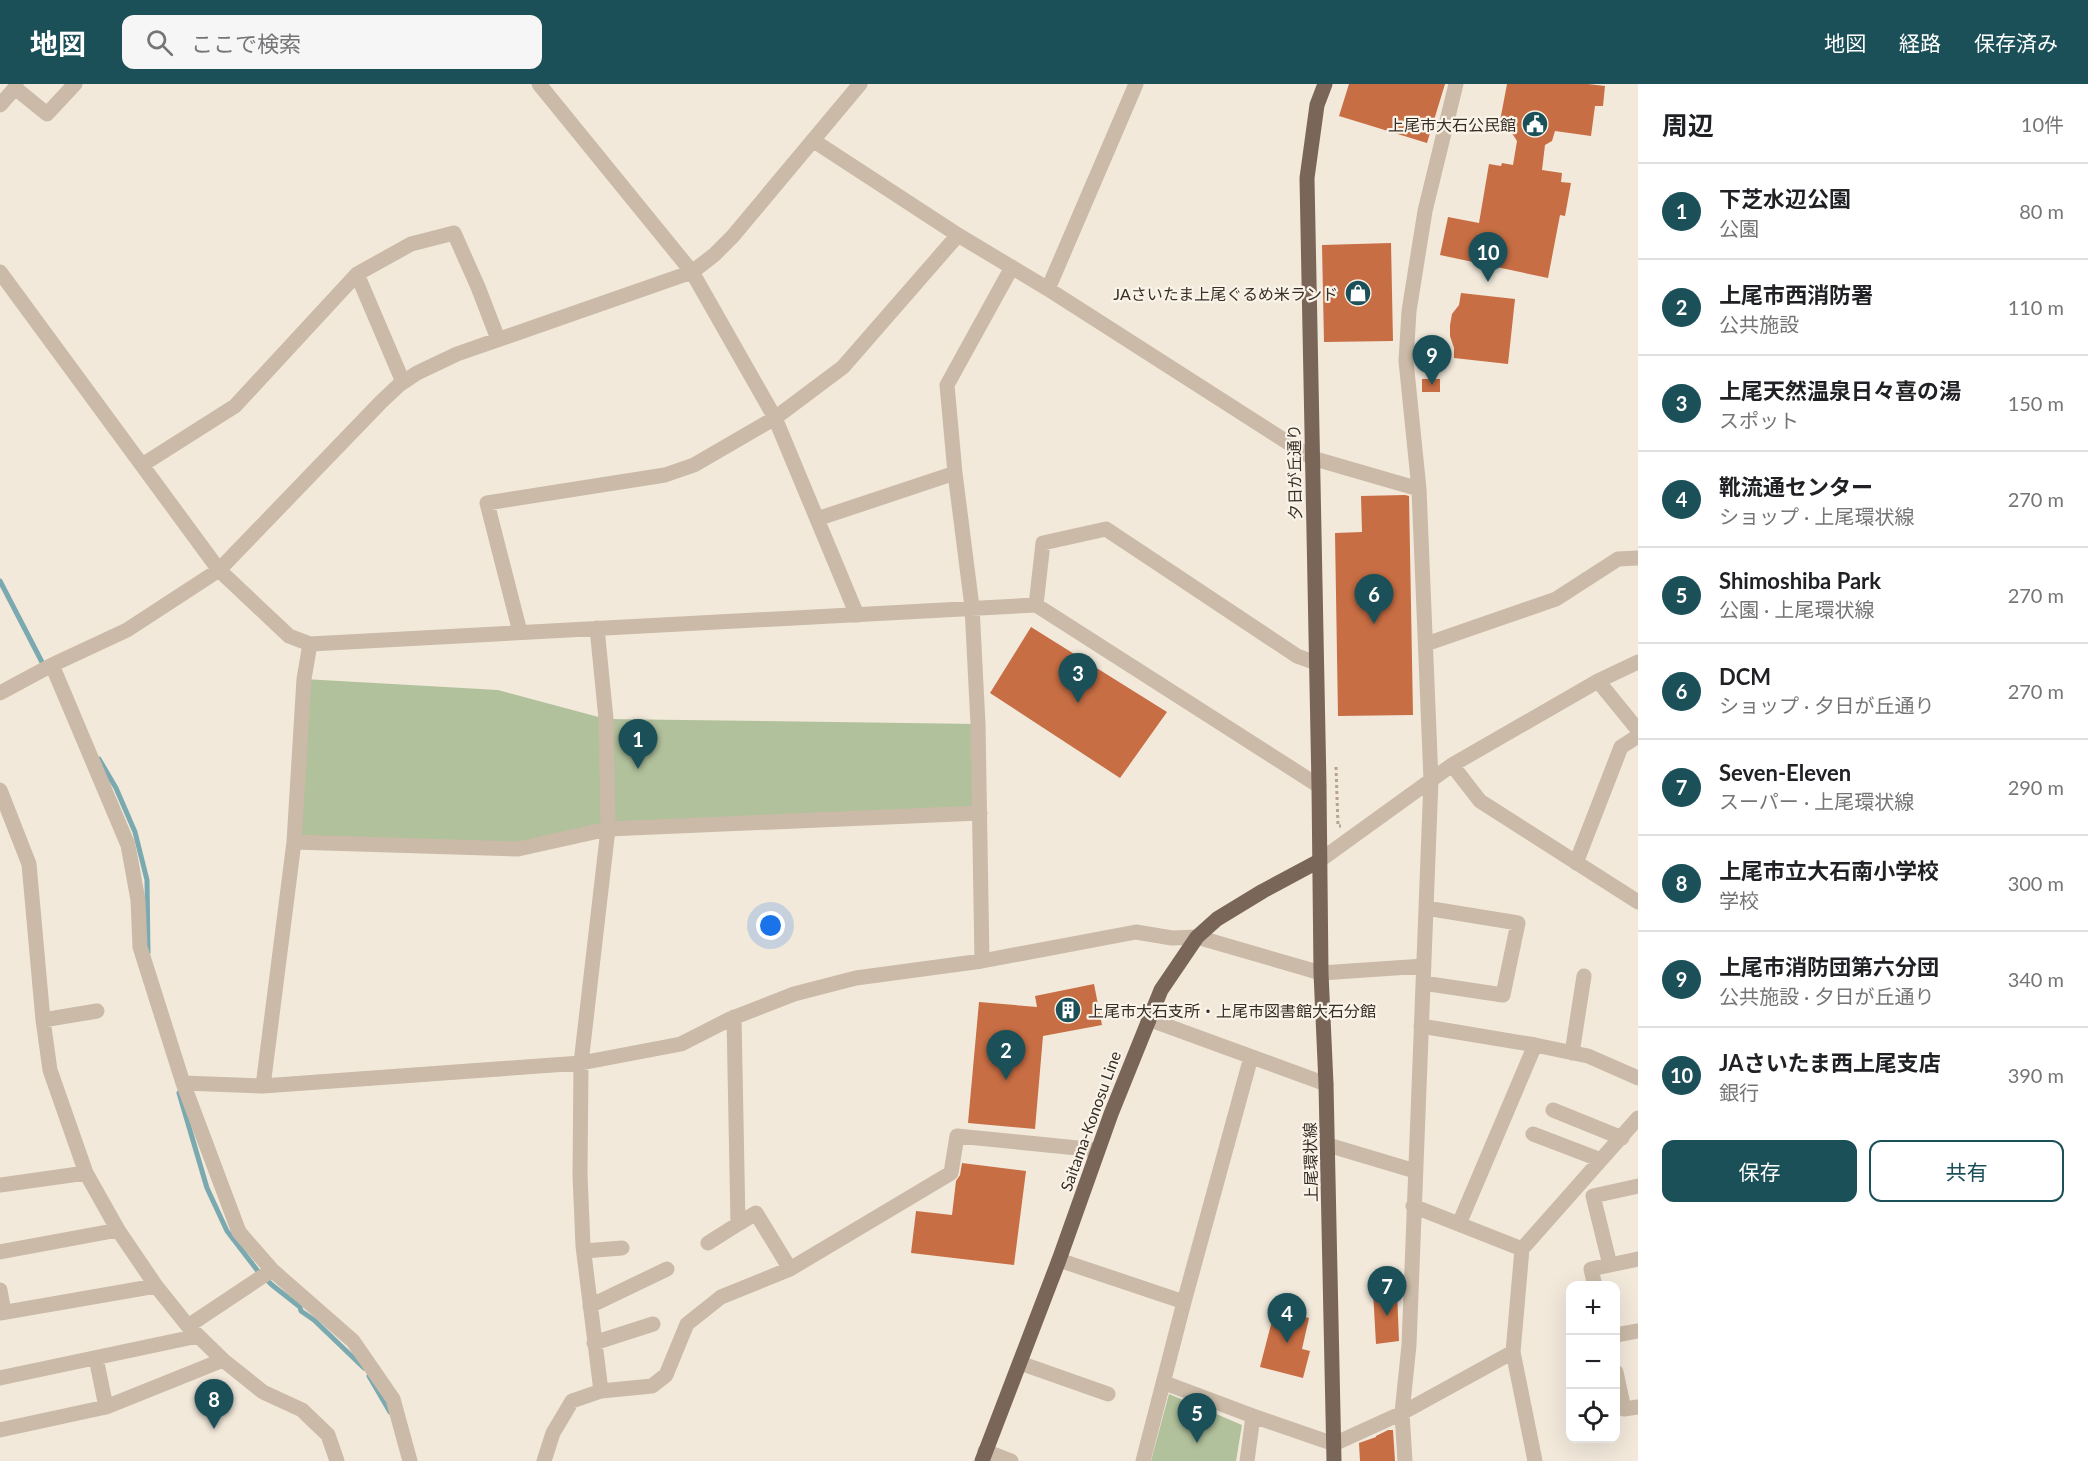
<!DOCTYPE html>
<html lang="ja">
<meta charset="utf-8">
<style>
body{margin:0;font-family:Lato,"Noto Sans JP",sans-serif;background:#f6f6f6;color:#202124}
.controls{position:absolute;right:18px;bottom:18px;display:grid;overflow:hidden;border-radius:12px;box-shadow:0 6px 24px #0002}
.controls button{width:54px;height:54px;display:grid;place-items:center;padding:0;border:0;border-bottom:2px solid #e0e0e0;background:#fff;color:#202124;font:30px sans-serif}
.you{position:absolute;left:771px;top:842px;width:21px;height:21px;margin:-15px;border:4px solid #fff;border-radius:50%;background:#1a73e8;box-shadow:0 0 0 9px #1a73e833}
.badge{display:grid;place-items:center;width:39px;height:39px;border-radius:50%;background:#1c5059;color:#fff;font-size:20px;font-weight:700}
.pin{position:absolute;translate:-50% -50px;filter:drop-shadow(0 2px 3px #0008)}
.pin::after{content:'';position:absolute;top:32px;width:21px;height:18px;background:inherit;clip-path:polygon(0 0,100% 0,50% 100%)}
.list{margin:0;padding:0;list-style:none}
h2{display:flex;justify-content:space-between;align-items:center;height:78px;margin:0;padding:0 24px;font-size:26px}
h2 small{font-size:20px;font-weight:400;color:#757577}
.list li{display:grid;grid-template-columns:39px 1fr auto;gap:18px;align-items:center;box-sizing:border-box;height:96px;padding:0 24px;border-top:2px solid #e0e0e0}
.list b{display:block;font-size:22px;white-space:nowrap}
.list p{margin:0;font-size:20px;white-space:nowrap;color:#757577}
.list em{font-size:20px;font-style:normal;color:#757577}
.actions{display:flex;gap:12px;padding:18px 24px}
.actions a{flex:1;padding:14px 0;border:2px solid #1c5059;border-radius:12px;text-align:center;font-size:21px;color:#1c5059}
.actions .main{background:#1c5059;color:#fff}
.icon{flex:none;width:33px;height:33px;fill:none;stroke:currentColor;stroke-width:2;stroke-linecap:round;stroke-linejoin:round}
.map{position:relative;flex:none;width:1638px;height:1377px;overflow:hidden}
header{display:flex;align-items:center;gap:36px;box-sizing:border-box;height:84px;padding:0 30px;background:#1c5059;color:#fff}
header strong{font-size:28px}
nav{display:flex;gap:33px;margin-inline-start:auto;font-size:21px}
.search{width:420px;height:54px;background:#f6f6f6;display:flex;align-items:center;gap:15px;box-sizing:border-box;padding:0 21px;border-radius:12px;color:#757577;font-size:22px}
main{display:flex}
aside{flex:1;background:#fff}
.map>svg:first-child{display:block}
.green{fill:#b1c19b}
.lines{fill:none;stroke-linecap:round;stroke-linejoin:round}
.stream{stroke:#7aa9b0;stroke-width:5}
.building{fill:#c86e44}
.path{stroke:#b6a491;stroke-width:3;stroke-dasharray:3 3;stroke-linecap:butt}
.minor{stroke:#cabaa7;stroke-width:15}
.major{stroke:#796658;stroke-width:15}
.labels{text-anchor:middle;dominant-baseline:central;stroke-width:4.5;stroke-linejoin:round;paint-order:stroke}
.poi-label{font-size:16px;fill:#372e28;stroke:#faf3e8;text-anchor:end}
.street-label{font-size:16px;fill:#372e28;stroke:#faf3e8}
</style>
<header>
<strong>地図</strong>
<div class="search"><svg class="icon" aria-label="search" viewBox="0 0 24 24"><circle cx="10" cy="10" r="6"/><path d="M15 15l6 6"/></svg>ここで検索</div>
<nav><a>地図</a><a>経路</a><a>保存済み</a></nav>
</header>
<main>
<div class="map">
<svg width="1638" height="1377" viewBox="0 0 1638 1377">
<rect width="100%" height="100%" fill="#f2e9db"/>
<path class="green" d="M304 595 498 606 606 635 978 640 980 729 608 745 518 765 294 758Z
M1169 1310 1242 1341 1236 1377H1151Z"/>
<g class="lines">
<path class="stream" d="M0 497 44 582
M99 675 116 704 135 748 147 796 148 869
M179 1009 207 1104 227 1147 257 1186 272 1201 300 1223 301 1227 314 1236 364 1284
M369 1292 390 1328"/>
</g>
<path class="building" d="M1349 0H1445L1427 59 1339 32Z
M1507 0H1588L1605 2 1603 22H1595L1591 52 1555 47 1552 57 1545 61 1542 86 1562 89 1561 98 1571 99 1565 132 1560 131 1548 194 1440 171 1448 133 1479 139 1489 80 1501 82 1502 79 1513 81 1517 57 1510 46 1511 39 1500 37Z
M1391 159 1393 257 1324 258 1322 161Z
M1461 209 1515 215 1508 280 1454 274V264L1450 252V241L1452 230 1459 221Z
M1422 295H1440V308H1422Z
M1405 411 1409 412 1413 631 1338 632 1335 449 1362 448 1361 412Z
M1031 543 1167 628 1120 694 990 609Z
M1094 900 1102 941 1043 952 1035 1045 968 1039 979 918 1037 923 1035 912Z
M962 1079 1026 1087 1014 1181 911 1169 916 1127 952 1131 956 1097 960 1091Z
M1397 1206 1399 1257 1376 1260 1373 1207Z
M1275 1225 1309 1234 1302 1265 1310 1267 1303 1294 1260 1283Z
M1388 1346H1393L1395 1377H1360L1359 1359 1376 1353V1352Z"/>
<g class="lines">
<path class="path" d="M1336 683 1338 742H1341"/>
<path class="minor" d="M539 0 692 188 775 334 857 531
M15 4 47 30 75 0
M0 21 15 4 16 0
M814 57 958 151 1048 205 1312 374 1419 405
M0 188 219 486 289 552 310 560 1036 521 1319 702
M357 190 403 298
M1048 205 1136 0
M142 381 235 322 357 190 411 160 454 149 478 203 498 255
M817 435 955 389
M1036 521 1043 459 1106 445 1297 572 1316 579
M597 544 606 635 608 745 581 979 580 1091 583 1162 601 1307
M520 548 487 419 665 391 694 381 775 334 843 283 958 151
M1426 560 1556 515 1618 475 1638 474
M52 581 128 761 138 816 140 863 183 999 239 1148 272 1186 353 1257 393 1315 410 1377
M1598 597 1638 646
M0 609 52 581 127 546 219 486 381 318 399 301 417 289 457 270 692 188 714 171 733 152 860 0
M1452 681 1480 717 1638 818
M0 706 29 780 43 936 50 986 86 1089 118 1146 156 1202 188 1242 223 1276 263 1308 302 1326 328 1351 337 1377
M294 758 518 765 608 745 980 729
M1319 777 1452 681 1598 597 1638 578
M1576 779 1621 663 1638 652
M982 877 978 640 972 523 955 389 947 301 1012 183
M1423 899 1503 911 1518 839 1426 824
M1148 935 1326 1000
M43 936 97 927
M1421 942 1535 961 1588 972 1638 994
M1572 969 1584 892
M183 999 263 1002 581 979 681 960 730 935 794 910 856 894 982 877 1136 848 1172 854 1197 853 1321 889 1424 882
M263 1002 294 758 304 595 310 560
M1553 1026 1622 1054
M1533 1050 1601 1076
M1328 1061 1415 1087
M0 1101 86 1089
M1413 1122 1522 1165
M738 1140 756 1129 790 1185
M1459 1140 1535 961
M708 1159 738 1140 734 933
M584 1167 622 1164
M0 1168 118 1146
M1059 1176 1184 1218
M1610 1181 1593 1112 1638 1102
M1595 1202 1591 1185 1638 1175
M0 1206 4 1228
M590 1222 667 1185
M0 1229 156 1202
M188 1242 272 1186
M1616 1251 1638 1247
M594 1259 653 1240
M96 1274 106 1323
M1020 1279 1108 1310
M1616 1288 1624 1325 1638 1323
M0 1294 198 1252
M1165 1299 1253 1332 1334 1360 1402 1329 1513 1268
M0 1346 106 1323 223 1276
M985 1367 1011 1377
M544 1377 553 1349 572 1317 601 1307 652 1302 666 1291 687 1240 721 1213 790 1185 951 1089 957 1052 1098 1066
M1143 1377 1184 1218 1251 973
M1247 1377 1253 1332
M1405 1377 1402 1329 1409 1261 1431 696 1419 405 1406 277 1409 227 1425 127 1456 0
M1535 1377 1513 1268 1522 1165 1638 1034"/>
<path class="major" d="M1325 0 1317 21 1307 94 1319 702 1321 889 1326 1000 1334 1377
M982 1377 1059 1176 1111 1030 1161 906 1197 853 1217 835 1263 807 1319 777"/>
</g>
<defs>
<symbol id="civic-disc" viewBox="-11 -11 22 22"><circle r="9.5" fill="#1c5059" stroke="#faf3e8"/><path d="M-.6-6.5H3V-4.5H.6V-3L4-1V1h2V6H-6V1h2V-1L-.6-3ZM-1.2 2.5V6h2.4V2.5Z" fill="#fff"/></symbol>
<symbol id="shop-disc" viewBox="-11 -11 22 22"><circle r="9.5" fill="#1c5059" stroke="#faf3e8"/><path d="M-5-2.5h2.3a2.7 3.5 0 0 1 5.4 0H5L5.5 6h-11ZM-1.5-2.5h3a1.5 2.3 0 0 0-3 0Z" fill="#fff"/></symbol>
<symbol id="building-disc" viewBox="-11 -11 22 22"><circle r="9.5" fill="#1c5059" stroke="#faf3e8"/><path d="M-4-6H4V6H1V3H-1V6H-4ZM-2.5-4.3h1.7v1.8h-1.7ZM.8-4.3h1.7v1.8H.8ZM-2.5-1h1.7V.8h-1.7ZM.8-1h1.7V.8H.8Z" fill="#fff"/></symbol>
</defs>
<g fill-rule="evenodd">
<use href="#civic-disc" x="1520" y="25" width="30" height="30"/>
<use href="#shop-disc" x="1343" y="194" width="30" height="30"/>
<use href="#building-disc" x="1053" y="911" width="30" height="30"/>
</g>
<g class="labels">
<g class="poi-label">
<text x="1516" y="40">上尾市大石公民館</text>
<text x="1338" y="209">JAさいたま上尾ぐるめ米ランド</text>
<text x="1088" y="926" text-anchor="start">上尾市大石支所・上尾市図書館大石分館</text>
</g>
<g class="street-label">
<text transform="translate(1294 388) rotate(-91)">夕日が丘通り</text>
<text transform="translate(1090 1037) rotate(-70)">Saitama-Konosu Line</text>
<text transform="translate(1310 1078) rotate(-91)">上尾環状線</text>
</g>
</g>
</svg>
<div class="controls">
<button>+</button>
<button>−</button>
<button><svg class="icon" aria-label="locate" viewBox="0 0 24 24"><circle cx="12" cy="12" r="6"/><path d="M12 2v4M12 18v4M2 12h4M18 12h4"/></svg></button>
</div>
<div class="you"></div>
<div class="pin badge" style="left:638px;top:685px">1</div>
<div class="pin badge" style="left:1006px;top:996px">2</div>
<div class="pin badge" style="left:1078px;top:619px">3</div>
<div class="pin badge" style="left:1287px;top:1259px">4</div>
<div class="pin badge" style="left:1197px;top:1359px">5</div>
<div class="pin badge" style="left:1374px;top:540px">6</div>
<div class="pin badge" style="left:1387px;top:1232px">7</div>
<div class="pin badge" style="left:214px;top:1345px">8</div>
<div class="pin badge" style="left:1432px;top:301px">9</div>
<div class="pin badge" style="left:1488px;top:198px">10</div>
</div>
<aside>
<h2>周辺<small>10件</small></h2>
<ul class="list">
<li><span class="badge">1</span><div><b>下芝水辺公園</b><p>公園</p></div><em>80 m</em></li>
<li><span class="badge">2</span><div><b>上尾市西消防署</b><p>公共施設</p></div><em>110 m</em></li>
<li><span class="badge">3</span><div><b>上尾天然温泉日々喜の湯</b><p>スポット</p></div><em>150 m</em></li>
<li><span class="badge">4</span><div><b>靴流通センター</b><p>ショップ · 上尾環状線</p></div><em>270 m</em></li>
<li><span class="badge">5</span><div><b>Shimoshiba Park</b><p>公園 · 上尾環状線</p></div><em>270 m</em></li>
<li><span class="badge">6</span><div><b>DCM</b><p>ショップ · 夕日が丘通り</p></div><em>270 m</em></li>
<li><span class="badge">7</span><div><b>Seven-Eleven</b><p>スーパー · 上尾環状線</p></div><em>290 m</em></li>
<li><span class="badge">8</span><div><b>上尾市立大石南小学校</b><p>学校</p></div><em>300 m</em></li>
<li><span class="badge">9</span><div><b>上尾市消防団第六分団</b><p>公共施設 · 夕日が丘通り</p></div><em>340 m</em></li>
<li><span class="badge">10</span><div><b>JAさいたま西上尾支店</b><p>銀行</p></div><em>390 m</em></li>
</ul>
<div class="actions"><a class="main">保存</a><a>共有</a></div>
</aside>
</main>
